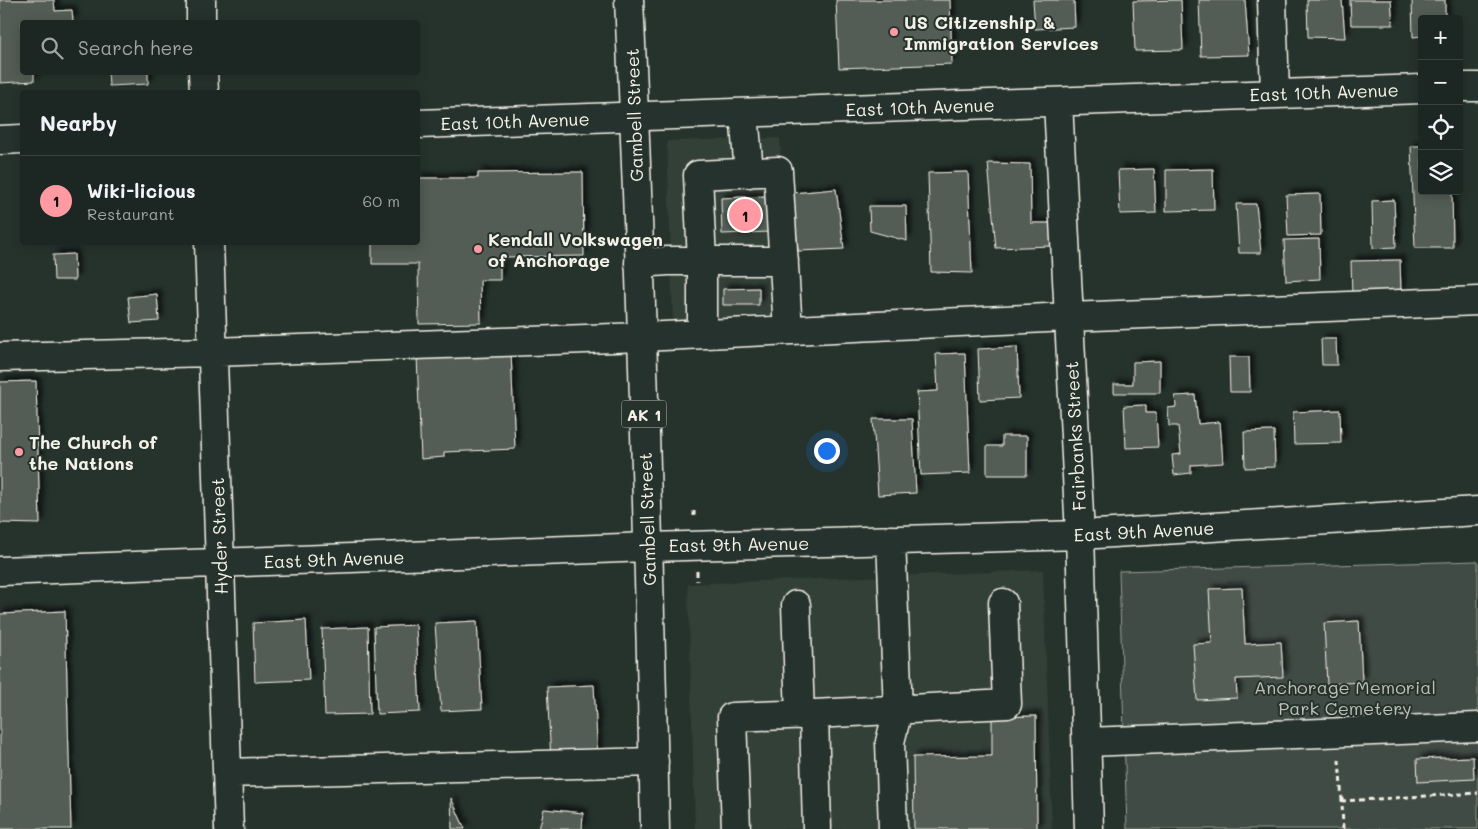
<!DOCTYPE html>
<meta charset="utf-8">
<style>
body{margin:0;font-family:Mali,sans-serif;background:#29322f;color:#f1f3f6}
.controls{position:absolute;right:15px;top:15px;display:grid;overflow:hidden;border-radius:5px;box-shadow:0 2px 12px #0003}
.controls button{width:45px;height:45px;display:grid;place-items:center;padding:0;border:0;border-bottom:1px solid #3a4340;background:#1c2622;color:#f1f3f6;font:25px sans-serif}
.you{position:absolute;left:826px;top:450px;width:18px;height:18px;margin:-12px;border:4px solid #fff;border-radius:50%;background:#1a73e8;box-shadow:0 0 0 8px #1a73e833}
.badge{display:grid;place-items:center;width:32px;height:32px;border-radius:50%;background:#ff9aa2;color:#111;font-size:16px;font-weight:700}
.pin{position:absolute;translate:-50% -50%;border:2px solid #fff;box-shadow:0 1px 5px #0006}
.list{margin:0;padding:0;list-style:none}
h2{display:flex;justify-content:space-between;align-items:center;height:65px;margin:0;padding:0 20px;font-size:21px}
h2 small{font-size:16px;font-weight:400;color:#a0a5a5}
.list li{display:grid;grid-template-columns:32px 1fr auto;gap:15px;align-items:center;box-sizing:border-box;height:90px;padding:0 20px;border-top:1px solid #3a4340}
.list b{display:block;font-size:19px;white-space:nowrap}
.list p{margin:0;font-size:16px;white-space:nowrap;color:#a0a5a5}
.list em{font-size:16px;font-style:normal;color:#a0a5a5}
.icon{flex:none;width:28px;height:28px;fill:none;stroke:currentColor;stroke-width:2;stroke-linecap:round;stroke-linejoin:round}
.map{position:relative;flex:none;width:1478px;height:829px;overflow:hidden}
.search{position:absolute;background:#1c2622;box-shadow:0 2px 12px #0003;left:20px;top:20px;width:400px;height:55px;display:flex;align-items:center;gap:12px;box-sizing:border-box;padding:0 18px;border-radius:5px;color:#a0a5a5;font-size:19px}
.panel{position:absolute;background:#1c2622;box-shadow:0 2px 12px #0003;left:20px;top:90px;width:400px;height:155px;border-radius:5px}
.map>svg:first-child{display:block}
.built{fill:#333f39}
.green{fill:#414b45;stroke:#9a9e96}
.building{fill:#525c55;stroke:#f4f1e8;filter:url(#shadow)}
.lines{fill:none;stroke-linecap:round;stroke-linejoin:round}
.minor-casing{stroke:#f4f1e8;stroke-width:31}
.highway-casing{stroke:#f4f1e8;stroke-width:31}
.path{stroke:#f4f1e8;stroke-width:3;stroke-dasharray:5 4;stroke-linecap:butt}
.minor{stroke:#26332d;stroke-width:28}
.highway{stroke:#26332d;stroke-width:28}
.poi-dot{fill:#ff9aa2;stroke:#26332d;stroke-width:2}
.labels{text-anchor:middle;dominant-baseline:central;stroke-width:4;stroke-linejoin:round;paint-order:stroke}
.shield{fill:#26332d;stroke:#b6b8b0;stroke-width:1}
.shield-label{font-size:16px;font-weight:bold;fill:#f4f1e8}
.poi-label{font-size:18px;font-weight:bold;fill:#f4f1e8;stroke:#26332d;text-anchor:start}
.street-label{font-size:18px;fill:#f4f1e8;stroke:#26332d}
.park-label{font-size:18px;fill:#bebfb7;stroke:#26332d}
</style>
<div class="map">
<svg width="1478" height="829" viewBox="0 0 1478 829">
<defs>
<filter id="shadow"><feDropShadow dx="4.5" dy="-4.5" stdDeviation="2.5" flood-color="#0009"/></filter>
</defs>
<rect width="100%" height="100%" fill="#26332d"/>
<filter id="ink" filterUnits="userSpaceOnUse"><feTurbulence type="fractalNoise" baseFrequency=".02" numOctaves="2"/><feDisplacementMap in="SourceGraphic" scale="10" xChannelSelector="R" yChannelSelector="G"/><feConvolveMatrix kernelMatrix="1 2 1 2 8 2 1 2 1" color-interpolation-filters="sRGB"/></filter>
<g filter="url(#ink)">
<path class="built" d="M780 138 787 314 673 321 667 141Z
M1043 570 1052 829H695L688 584Z"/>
<path class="green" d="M1478 561V829H1127L1119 571Z"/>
<path class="building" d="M0 0H54L55 11 72 10 73 22H22V72H34V81L0 83Z
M836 0H950L952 64 839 68Z
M1033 0H1074L1075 27 1035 29Z
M1181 0 1183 50 1135 51 1133 1Z
M1199 0H1245L1249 55 1201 56Z
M1307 0H1342L1345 38 1308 37Z
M1350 0H1391L1393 25H1351Z
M1412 0H1445V19H1422V36L1413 37Z
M108 72H148V84L109 86Z
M1411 146H1422V191H1452L1453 248H1415Z
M988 163 1030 164 1031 223H1050L1051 246 996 248Z
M1154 169 1156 213 1120 214 1118 170Z
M1213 169 1214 210 1166 211V170Z
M583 172 584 256 500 257V280H480L481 323 419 324 418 264H372V242H418V178H478V173Z
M968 172 972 273 931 272 928 173Z
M836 189 844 249 798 251 793 193Z
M1320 194 1321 235 1288 236 1286 195Z
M768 196 769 232 722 234 721 198Z
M1394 200 1396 247 1373 248 1372 201Z
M1236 204H1256L1261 253H1239Z
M869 206H906L907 241 870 231Z
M1319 239 1320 279 1286 281 1284 240Z
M74 254 75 280H54L53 255Z
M1400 260 1401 293 1352 294 1351 261Z
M759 288V305H723V289Z
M157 294 159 321 131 323 128 297Z
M1321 339H1336L1337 365H1322Z
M1017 347 1019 398 980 400 978 349Z
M511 352 515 449 444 452V457L421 459 417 355Z
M965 353 970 473 921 475 917 392 938 391 936 354Z
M1229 357H1249L1250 392H1230Z
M1160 361V393H1114V384H1133V362Z
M36 381 40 524 0 523V382Z
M1195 395 1198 424 1220 422 1223 463 1191 465V473L1174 475 1172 455 1181 454 1178 426H1169L1168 408 1176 407 1175 396Z
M1146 405V413H1156L1158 447 1126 448 1124 406Z
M1340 410 1341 443 1294 444 1293 412Z
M873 419H912L916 493 878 495Z
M1274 431 1275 467 1245 468 1244 432Z
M1002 436H1027V475H987V446H1002Z
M1242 588 1245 644 1281 642 1283 677 1236 679 1237 698 1197 700 1193 644 1212 643 1209 589Z
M65 611 71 829H0V614Z
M306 620 309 680 255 682 253 623Z
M477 621 482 709 441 711 435 623Z
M1359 621 1362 682 1327 684 1324 623Z
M416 625 420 712 377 714 374 627Z
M368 627 370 714 325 715 322 629Z
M594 685 598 759 551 760 547 687Z
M1036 716 1037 829H914L913 757 992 756V717Z
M1473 757 1474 779 1418 782 1417 759Z
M451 798 465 829H452Z
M544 809 583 813 582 829H539Z"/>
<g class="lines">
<defs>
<path id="minor" d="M201 0V22
M1272 0 1275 94
M203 72 204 92
M1459 87H1478
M1058 102 1080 535 1089 829
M744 113 749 173
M418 124 1422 89
M0 140 22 139
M209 242 229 829
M639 263 668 261H784
M702 334V262L698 175 778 171 788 330
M0 357 213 352 642 337 1069 317 1478 301
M891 540 898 710 890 742 893 829
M0 571 649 547 1080 535 1478 511
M796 605 800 715
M1087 742 1478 727
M227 773 654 762
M736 829 732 717 814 714
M817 829 814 714 1007 704 1003 603"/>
<path id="highway" d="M629 0C642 276 649 553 655 829"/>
</defs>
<use href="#minor" class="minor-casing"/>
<use href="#highway" class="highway-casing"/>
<path class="path" d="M694 511V520
M697 571V581
M1339 760 1342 801
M1343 829 1342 801 1478 793"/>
<use href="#minor" class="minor"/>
<use href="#highway" class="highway"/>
</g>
</g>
<g class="poi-dot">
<circle cx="894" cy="32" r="5"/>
<circle cx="478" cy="249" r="5"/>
<circle cx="19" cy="452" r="5"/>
</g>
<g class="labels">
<rect class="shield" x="621.5" y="400.5" width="45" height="27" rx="4"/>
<g class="shield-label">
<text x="644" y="414">AK 1</text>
</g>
<g class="poi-label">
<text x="904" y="22">US Citizenship &amp;<tspan x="904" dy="21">Immigration Services</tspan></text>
<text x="488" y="239">Kendall Volkswagen<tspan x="488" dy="21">of Anchorage</tspan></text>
<text x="29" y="442">The Church of<tspan x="29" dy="21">the Nations</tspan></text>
</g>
<g class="street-label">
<text transform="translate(1324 92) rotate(-2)">East 10th Avenue</text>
<text transform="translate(920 107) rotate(-2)">East 10th Avenue</text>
<text transform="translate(634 115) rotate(-92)">Gambell Street</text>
<text transform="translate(515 121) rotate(-2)">East 10th Avenue</text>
<text transform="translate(1075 436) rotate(-93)">Fairbanks Street</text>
<text transform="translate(647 519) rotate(-92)">Gambell Street</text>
<text transform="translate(1144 531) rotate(-3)">East 9th Avenue</text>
<text transform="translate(219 536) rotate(-92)">Hyder Street</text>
<text transform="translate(739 544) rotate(-1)">East 9th Avenue</text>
<text transform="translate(334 559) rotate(-2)">East 9th Avenue</text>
</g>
<g class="park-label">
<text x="1345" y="687">Anchorage Memorial<tspan x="1345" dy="21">Park Cemetery</tspan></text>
</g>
</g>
</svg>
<div class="controls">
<button>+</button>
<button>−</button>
<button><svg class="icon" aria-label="locate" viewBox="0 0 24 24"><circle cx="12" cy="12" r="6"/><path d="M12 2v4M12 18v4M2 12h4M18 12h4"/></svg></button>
<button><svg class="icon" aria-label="layers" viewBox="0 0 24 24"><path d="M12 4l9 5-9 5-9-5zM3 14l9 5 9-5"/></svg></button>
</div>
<div class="you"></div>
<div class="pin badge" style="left:745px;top:215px">1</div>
<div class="search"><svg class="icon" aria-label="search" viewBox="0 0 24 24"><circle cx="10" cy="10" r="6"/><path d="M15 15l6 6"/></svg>Search here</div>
<section class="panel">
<h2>Nearby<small></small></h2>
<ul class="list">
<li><span class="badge">1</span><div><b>Wiki-licious</b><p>Restaurant</p></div><em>60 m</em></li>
</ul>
</section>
</div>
